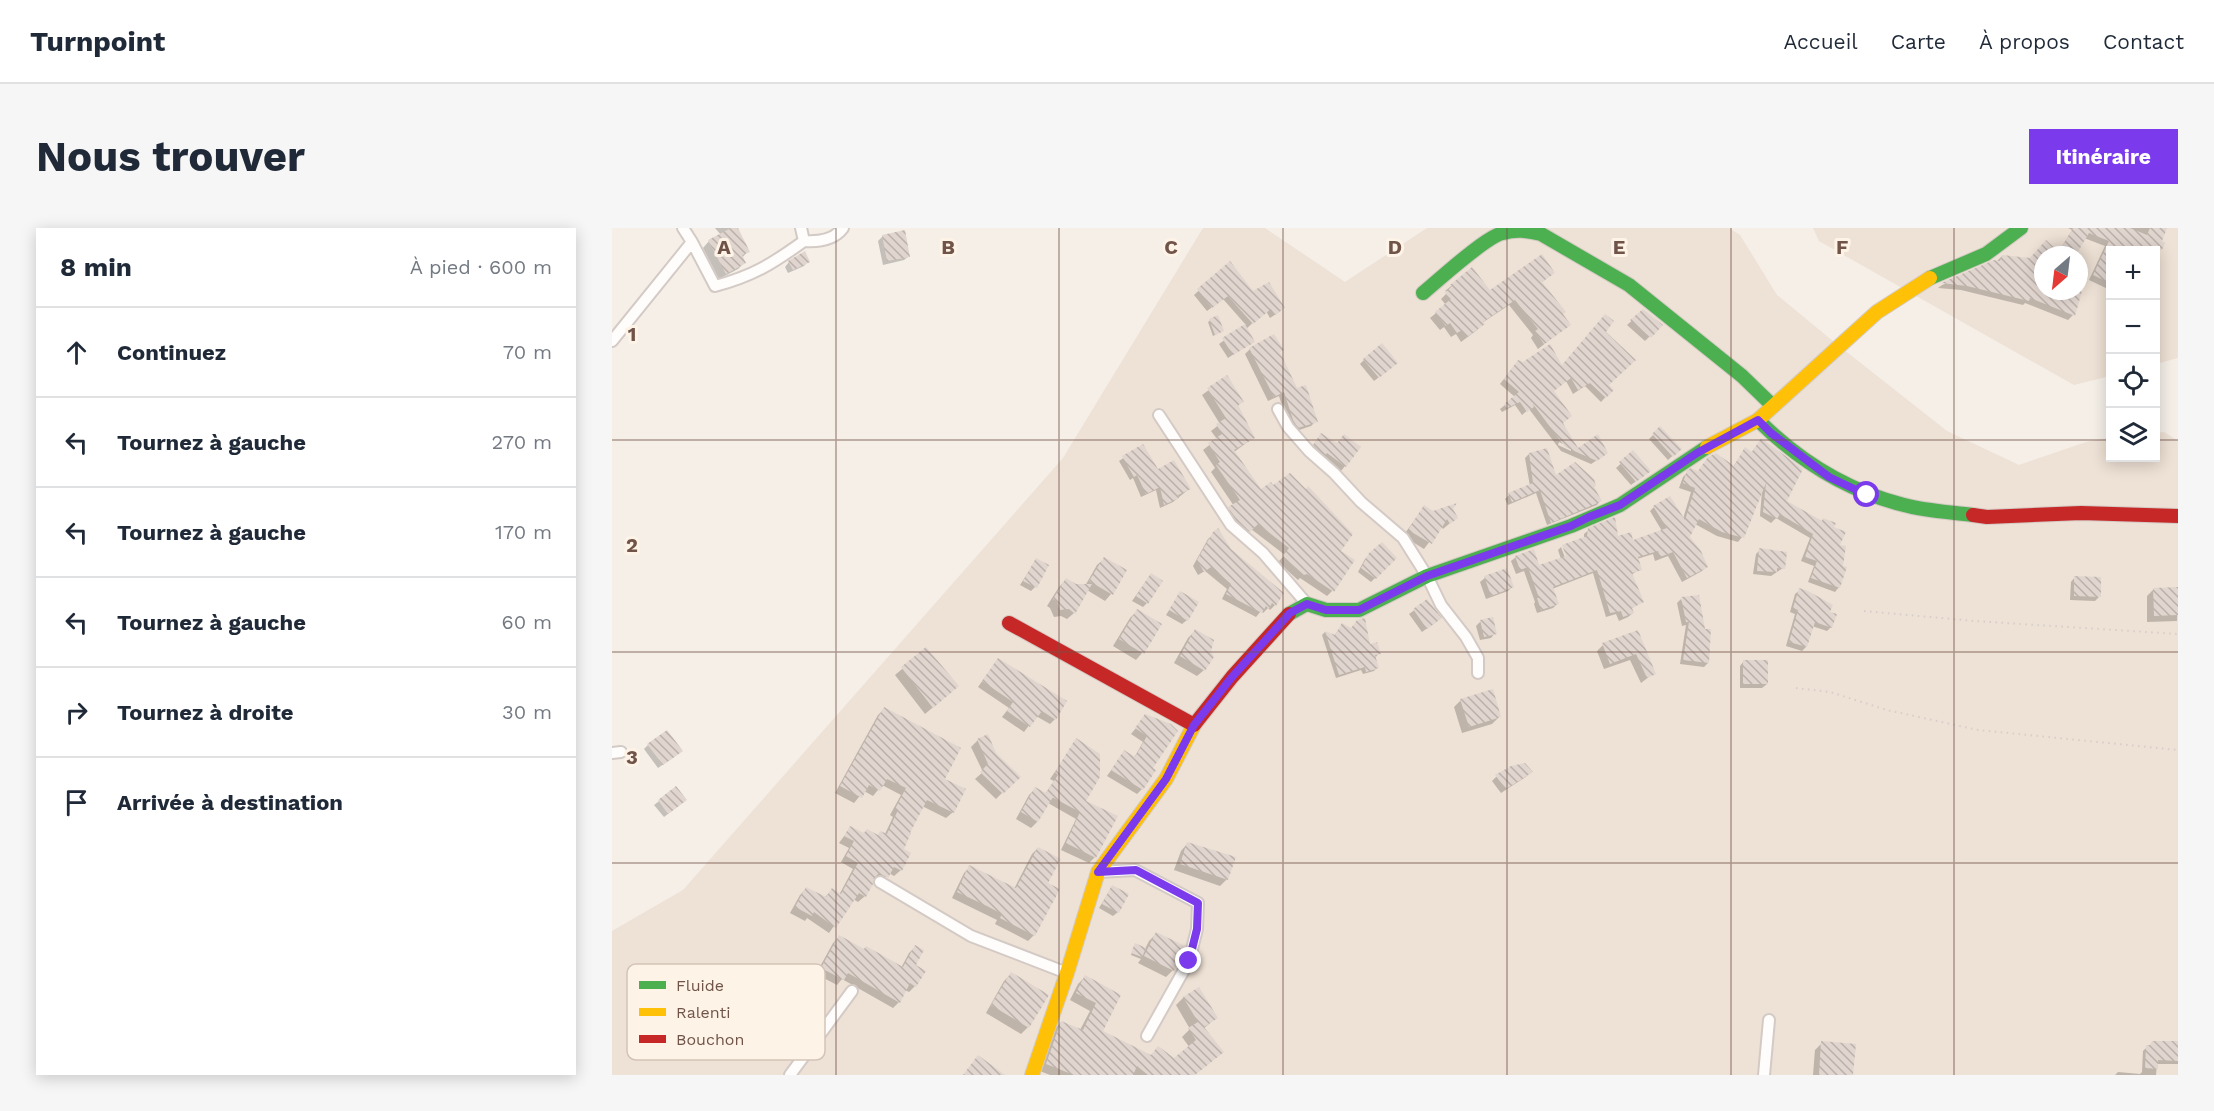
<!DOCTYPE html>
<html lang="fr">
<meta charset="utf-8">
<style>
body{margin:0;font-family:"Work Sans",sans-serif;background:#f6f6f7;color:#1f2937}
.controls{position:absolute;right:18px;top:18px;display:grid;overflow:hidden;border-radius:0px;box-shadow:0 3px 15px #0003}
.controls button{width:54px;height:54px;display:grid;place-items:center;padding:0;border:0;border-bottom:2px solid #e0e1e3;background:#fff;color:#1f2937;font:30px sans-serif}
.compass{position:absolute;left:1422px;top:18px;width:54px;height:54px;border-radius:50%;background:#fff;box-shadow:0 3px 15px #0003;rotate:208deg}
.stop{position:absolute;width:18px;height:18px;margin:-14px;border:4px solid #7c3aed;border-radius:50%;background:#fff}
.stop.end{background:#7c3aed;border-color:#fff;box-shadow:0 2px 6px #0008}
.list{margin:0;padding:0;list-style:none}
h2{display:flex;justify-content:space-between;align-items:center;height:78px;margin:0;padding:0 24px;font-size:26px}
h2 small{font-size:20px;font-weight:400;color:#747a83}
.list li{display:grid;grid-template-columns:39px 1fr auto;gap:18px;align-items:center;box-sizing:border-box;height:90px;padding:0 24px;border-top:2px solid #e0e1e3}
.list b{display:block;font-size:22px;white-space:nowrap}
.list em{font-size:20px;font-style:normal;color:#747a83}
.icon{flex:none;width:33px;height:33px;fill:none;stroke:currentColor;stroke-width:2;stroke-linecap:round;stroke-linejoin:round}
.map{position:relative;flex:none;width:1566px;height:847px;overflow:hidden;border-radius:0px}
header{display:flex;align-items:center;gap:36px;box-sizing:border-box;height:84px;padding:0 30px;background:#fff;border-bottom:2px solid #e0e1e3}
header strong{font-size:28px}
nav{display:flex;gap:33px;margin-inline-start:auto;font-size:21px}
.intro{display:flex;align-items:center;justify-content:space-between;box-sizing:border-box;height:144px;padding:0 36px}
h1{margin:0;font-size:42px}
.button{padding:15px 27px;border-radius:0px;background:#7c3aed;color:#fff;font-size:21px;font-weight:700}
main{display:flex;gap:36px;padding:0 36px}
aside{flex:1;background:#fff;border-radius:0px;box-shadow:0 3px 15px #0003}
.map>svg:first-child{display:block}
.residential{fill:#eee1d5;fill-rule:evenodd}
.shadow{fill:#0003;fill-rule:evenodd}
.building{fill:url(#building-back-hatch)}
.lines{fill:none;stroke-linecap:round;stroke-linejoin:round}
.street-casing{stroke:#d4cac5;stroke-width:14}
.fast-casing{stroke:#d4cac4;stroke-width:16}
.slow-casing{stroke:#d4cac4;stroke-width:16}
.jam-casing{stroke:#d4cac4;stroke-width:16}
.path{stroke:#d7cec9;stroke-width:2;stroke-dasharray:1.5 4.5;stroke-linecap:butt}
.street{stroke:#fefdfc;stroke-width:10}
.fast{stroke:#4caf50;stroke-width:14}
.slow{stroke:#ffc107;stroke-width:14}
.jam{stroke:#c62828;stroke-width:14}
.route{stroke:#7c3aed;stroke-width:8}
.grid{fill:none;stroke:#715449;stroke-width:1.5;stroke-opacity:0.55}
.key{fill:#fef3e7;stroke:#d4c3b8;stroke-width:1.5}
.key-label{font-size:16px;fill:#715449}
.grid-label{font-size:20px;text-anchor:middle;font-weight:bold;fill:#715449;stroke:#fef3e7;stroke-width:6;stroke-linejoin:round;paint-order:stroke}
</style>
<header>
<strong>Turnpoint</strong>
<nav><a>Accueil</a><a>Carte</a><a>À propos</a><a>Contact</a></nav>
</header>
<div class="intro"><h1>Nous trouver</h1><a class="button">Itinéraire</a></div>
<main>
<aside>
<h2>8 min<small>À pied · 600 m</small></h2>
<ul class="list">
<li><svg class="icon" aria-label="ahead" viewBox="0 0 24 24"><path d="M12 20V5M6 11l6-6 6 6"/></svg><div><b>Continuez</b></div><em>70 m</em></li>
<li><svg class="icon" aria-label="left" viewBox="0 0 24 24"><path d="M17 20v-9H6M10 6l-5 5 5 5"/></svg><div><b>Tournez à gauche</b></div><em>270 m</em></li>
<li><svg class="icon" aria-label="left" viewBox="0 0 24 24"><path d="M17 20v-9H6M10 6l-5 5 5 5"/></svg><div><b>Tournez à gauche</b></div><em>170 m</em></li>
<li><svg class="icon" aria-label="left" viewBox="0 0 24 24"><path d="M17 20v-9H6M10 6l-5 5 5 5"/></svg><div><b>Tournez à gauche</b></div><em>60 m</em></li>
<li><svg class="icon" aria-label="right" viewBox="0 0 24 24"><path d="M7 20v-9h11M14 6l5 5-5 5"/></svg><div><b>Tournez à droite</b></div><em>30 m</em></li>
<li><svg class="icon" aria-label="arrive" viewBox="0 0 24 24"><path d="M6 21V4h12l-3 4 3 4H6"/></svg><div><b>Arrivée à destination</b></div></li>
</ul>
</aside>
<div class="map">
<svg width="1566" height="847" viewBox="0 0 1566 847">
<defs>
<pattern id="building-back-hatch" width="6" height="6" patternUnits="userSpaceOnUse" patternTransform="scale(1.5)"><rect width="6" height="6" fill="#e1d6cf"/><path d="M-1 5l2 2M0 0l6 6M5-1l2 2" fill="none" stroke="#bbb0aa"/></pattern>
</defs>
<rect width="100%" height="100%" fill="#f5efe8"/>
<path class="residential" d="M591 0H653L733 54 815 0H1117L1128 7 1165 67 1222 114 1335 203 1407 237 1477 213 1498 210V230H1544V205L1552 204 1566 213V847H0V703L71 662 451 230Z
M1201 0H1566V130L1544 136V22H1498V148L1462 157 1207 13ZM1431 27H1467V63H1431Z"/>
<path class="shadow" d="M103 0H126L125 1 136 23 130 30 132 35 126 41 107 51 91 20 97 13 109 7Z
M1456 0H1553L1548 14 1551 15 1544 33V22H1498V62L1477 52 1493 18 1472 10 1462 27H1431V63H1466L1464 79 1461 87 1456 92 1413 75 1411 77 1349 62 1326 60 1330 57 1384 34 1390 28 1418 31 1434 14 1446 25 1460 2Z
M271 8 297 28 292 32 271 37 266 13Z
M196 33 192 38 176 45 173 39 177 34Z
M617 35 641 65 667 84 658 90 654 83 634 101 641 113 616 130 607 116 634 97 611 71 595 83 582 67Z
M860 41 878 64 941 45 929 55 957 97 926 121 919 110 921 107 897 77 870 95 865 102 849 114 844 106 839 109 832 99 828 102 818 90 834 77 829 71 836 64 833 63Z
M1031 83 1049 97 1033 113 1015 97Z
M605 89 610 103 601 108 596 94Z
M992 104 995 157 1000 162 989 174 973 158 961 166 954 153 940 164 949 195 965 222 990 229 979 236 949 223 917 181 910 187 903 177 890 184 888 181 903 169 888 156 902 138 950 139ZM947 214 959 220V223L946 217Z
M638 121 666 125 684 161 704 193 699 198 681 204 676 197 667 168 656 173 633 126Z
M752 132 780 139 762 153 748 136Z
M615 149 630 173 625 179 641 210 622 224 649 263 727 323 720 363 715 368 688 350 686 352 666 334 673 327 639 301 631 308 612 286 622 278 599 244 603 240 591 222 605 211 599 203 608 196 590 167Z
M1048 200 1068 221 1056 232 1037 211Z
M709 206 725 216 747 220 729 243 698 222Z
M1149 212 1173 273 1220 299 1226 319 1227 359 1223 364 1196 354 1202 338 1189 333 1198 310 1164 290 1159 295 1148 288 1150 263 1130 309 1126 314 1105 308 1083 296 1076 309 1094 339 1090 343 1070 354 1056 328 1043 333 1041 326 1025 331 1028 341 1019 347 1030 373 1019 381 1021 385 1016 389 1007 393 1004 386 994 389 981 345 940 361 945 376 941 380 925 385 922 376 923 374 912 343 904 346 899 333 904 329 926 339 949 331 946 322 949 319 955 335 958 334 952 318H950L972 311V306L977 302 1020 314 1050 303 1038 283 1042 279 1071 291 1079 264 1067 260 1071 249 1076 244 1085 245 1121 239 1133 221 1139 225Z
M530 218 545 244 577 261 561 274 548 280 544 262 529 269 521 250 518 252 507 233Z
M1021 225 1033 247 1019 257 1004 240Z
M917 226 943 249 981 259 988 273 985 277 935 297 924 265 896 277 893 271 897 267 918 258 913 230Z
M812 279 821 285 840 281 844 290 831 301 829 298 812 321 791 308Z
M602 306 663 377 658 382 656 380 651 385 649 383 644 389 610 371 615 361 593 343 586 347 581 338 596 311Z
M769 316 783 330 759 354 746 344 753 331Z
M1148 322 1171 340 1159 348 1141 346 1144 326Z
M492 331 499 366 493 373 475 362 462 385 455 391 449 388 442 389 438 380 435 378 447 359 454 352 463 358H473L485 337Z
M424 332 423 359 419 363 408 357Z
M894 342 900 359 896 363 874 371 868 354 873 350Z
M539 346 535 375 531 379 520 373Z
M1463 349 1487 369 1483 373 1458 372 1459 354Z
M1542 361H1566L1565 393 1535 394V368Z
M1188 362 1216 385 1219 399 1215 403 1200 398 1194 419 1190 423 1174 418 1183 386 1178 384 1183 366Z
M568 365 575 392 570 396 554 387Z
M1069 371 1096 435 1092 439 1068 436 1074 397 1070 398 1065 375Z
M815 373 824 394 810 404 797 386Z
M525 383 548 397 530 425 524 432 501 418 518 390Z
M879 391 883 405 879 410 868 412 864 398 868 394Z
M730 397 767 425 763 430 765 439 762 443 751 446 749 442 724 450 710 407 713 404 722 408Z
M583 403 592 442 585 448 562 435 576 410Z
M1025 404 1042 445 1029 455 1018 432 992 441 985 423 991 417Z
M314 421 338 465 313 486 283 447Z
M386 431 443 491 438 496 424 488 412 504 390 489 397 480 366 459Z
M1132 433 1155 456 1150 460H1128V438Z
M849 472 887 489 880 496 850 505 842 479Z
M272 481 331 551 341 584 334 590 310 578 290 621 289 642 282 648 277 645 269 655 260 650 253 668 246 674 241 671 217 705 195 690 193 693 178 685 188 667 194 661 212 670 220 662 227 667 241 641 229 634 237 620 227 615 238 600 251 606 265 608 273 606 281 589 278 587 289 567 270 557 261 568 252 563 242 575 223 565 266 487Z
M534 488 538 540 530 561 525 566 495 548 512 524 522 530 531 514 519 506Z
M366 512 406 549 384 571 363 551 371 544 359 519Z
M465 512 472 574 483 629 477 635 449 622 464 591 436 575 425 594 419 600 404 591 417 567 423 561 433 566 442 553 438 551Z
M36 517 65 527 46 540 32 521Z
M915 548 889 565 880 553 884 549Z
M64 560 69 576 52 589 42 577Z
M575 616 615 651 608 658 562 642 569 623Z
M426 620 434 655 422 707 416 713 383 696 385 692 340 670 352 645 358 639 402 661 420 626Z
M500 659 506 684 501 688 487 680Z
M544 706 561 742 554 749 526 735 529 731 519 727 522 719 533 721 537 713Z
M227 709 289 740 297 725 303 719V758L297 764 293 762 287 774 281 780 230 751 225 757 204 746 221 715Z
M399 746 416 799 409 806 374 785 392 753Z
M473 749 507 768 489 804 538 828 562 832 578 820 570 809 578 801 564 777 571 770 587 761 604 790 591 801 583 847H438L428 843 442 802 449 794 468 802 478 783 458 772 466 756Z
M1210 815 1240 847H1201L1203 822Z
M1566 815V836H1545L1544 847H1503L1506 844 1528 846 1530 844 1531 823 1535 819Z"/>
<path class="building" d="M119 0H126L138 24 130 27 134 35 114 46 96 12Z
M1461 0H1518L1535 7 1538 0H1555L1550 13 1553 15 1550 22H1498V55L1481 47 1497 13 1477 5 1464 27H1431V63H1470L1463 88 1418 70 1417 73 1355 58 1329 55 1382 32 1388 33 1390 27 1418 30 1434 12 1447 24Z
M293 2 298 29 275 33 270 7Z
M193 23 198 34 181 42 176 33Z
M930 26 943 45 930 54 954 84 951 86 959 97 932 116 923 103 926 101 903 72 871 94 873 96 855 109 850 102 845 105 838 95 834 98 823 84 839 71 833 65 840 58 838 57 860 39 878 62Z
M618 33 641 63 657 54 673 80 663 87 659 81 641 96 616 68 600 80 585 61Z
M1031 81 1051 97 1039 110 1018 92Z
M993 86 1002 93 994 104 1024 132 997 157 1002 162 994 170 978 155 966 162 959 150 942 163 960 188 951 195 966 220 986 206 996 225 985 233 953 219 921 176 922 179 915 184 908 174 895 180 892 176 907 164 892 151 906 132 911 134 938 116 950 137Z
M606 87 612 103 603 107 597 91Z
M633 96 643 114 621 127 610 110Z
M662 106 672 122 668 124 685 160 694 157 706 194 686 200 681 192 672 164 662 169 637 120Z
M770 115 786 135 767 150 751 131Z
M615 147 632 174 626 177 643 210 622 222 649 261 659 254 661 257 678 245 694 261 696 258 741 306 729 323 743 332 722 364 695 346 692 347 671 328 677 320 646 296 638 304 625 292 616 279 628 272 604 237 608 234 596 215 610 206 604 196 614 190 595 160Z
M1048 198 1070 221 1061 229 1040 206Z
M709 205 725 215 732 206 749 219 734 239 715 225 713 227 701 217Z
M1149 210 1191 241 1175 273 1210 293 1211 290 1224 295 1222 299 1234 304 1228 317 1234 318 1231 338 1235 339 1228 360 1199 350 1205 333 1193 329 1201 306 1168 286 1165 291 1151 284 1154 255 1132 310 1110 304 1087 291 1078 309 1089 323 1096 339 1075 350 1061 324 1048 329 1046 323 1026 329 1030 342 1020 345 1032 374 1020 380 1022 385 1011 389 1009 383 998 385 985 342 941 359 947 376 929 382 925 370H927L916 339 908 342 903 328 922 321 927 337 954 328 950 317 975 308 976 300 1003 289 1006 308 1019 304 1021 312 1055 300 1041 278 1058 268 1073 292 1083 260 1071 255 1075 242 1079 240 1086 243 1096 229 1104 225 1122 238 1133 219 1140 224Z
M531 216 546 241 562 232 579 261 566 267 567 270 552 277 548 259 534 266 525 247 522 249 510 228Z
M935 220 944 247 963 234 982 251 984 258 982 259 990 273 939 295 928 262 900 274 896 265 921 255 917 225Z
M1021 222 1039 243 1024 254 1007 234Z
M845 275 841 281 846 290 838 296 835 291 820 316 796 302 812 277 821 283Z
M606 300 619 321 672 365 664 378 660 375 657 381 654 378 650 385 614 366 619 356 599 339 592 344 585 332 601 304Z
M770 314 785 330 764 351 749 340 757 325Z
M1147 320 1175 324 1173 341 1165 340V344L1145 343Z
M492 329 515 342 501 367 477 353Z
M424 330 437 337 425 360 411 353Z
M895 340 902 359 879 368 872 348Z
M539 345 551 353 536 376 524 368Z
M1462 348 1489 349V369L1462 368Z
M454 350 464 356H480L463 386 457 381 448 382 445 373 441 371Z
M1566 359V387L1542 388 1541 360Z
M1187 360 1196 363 1221 377 1218 384 1225 386 1220 400 1203 394 1195 419 1177 414 1186 382 1181 380Z
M568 363 587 374 576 393 557 382Z
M1087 367 1093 401H1099L1097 435 1071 432 1077 394H1074L1069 369Z
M815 371 830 390 815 401 801 381Z
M525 381 550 396 532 426 507 411Z
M881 389 885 406 872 409 868 392Z
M753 390 758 416 765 414 769 426 763 427 767 440 754 444 753 439 727 447 713 403 723 407 730 395 739 400 745 392Z
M583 401 602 412 599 423 602 429 593 443 568 428Z
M1026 402 1044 446 1035 450 1024 426 998 436 990 415Z
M314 419 347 458 321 480 289 439Z
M386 430 455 473 444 492 430 483 418 499 395 483 401 474 370 453Z
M1131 432H1156V456H1131Z
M881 461 889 489 857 499 848 471Z
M272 479 349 520 333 551 354 561 342 585 315 572 298 605H299L292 621 299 625 290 643 282 639 276 650 267 645 261 651V656L254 669 247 665 224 700 202 684 200 688 183 679 194 659 214 669 220 660 229 666 246 635 234 628 242 613 232 608 238 598 252 605 255 601 266 607 268 603 275 606 286 582 283 581 294 560 275 551 268 563 257 557 250 570 228 558Z
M533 486 559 496 566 503 541 540 544 542 531 562 499 542 512 522 523 529 535 508 523 500Z
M55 502 71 523 51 537 35 516Z
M376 506 384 525 409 549 391 566 368 544 376 536 365 511Z
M464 510 488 526V549L474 573 506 588 484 630 454 615 468 584 436 567 441 569 426 594 409 584 423 559 434 565 446 547 443 544Z
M913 535 921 544 894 561 883 547 899 538Z
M64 558 75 572 56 586 46 572Z
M575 614 624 629 616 652 568 636Z
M426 619 449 631 436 655 448 661 423 708 388 690 390 686 375 678 345 664 357 637 404 660Z
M500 657 517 666 507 685 490 676Z
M544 704 573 718 562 743 532 728Z
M227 707 252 721 254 718 291 739 303 717 312 722 304 737 314 743 304 759 298 755 288 775 236 745 232 752 209 740Z
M523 715 534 720 530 729 519 725Z
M399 744 437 767 417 800 379 777Z
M473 747 509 767 491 803 539 827 546 818 562 830 584 812 576 800 586 794 571 769 587 759 606 790 592 799 612 824 583 847H536L525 838 521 847H462L434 836 449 793 471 802 484 775 464 765Z
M1209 813 1244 816 1241 847H1207Z
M1540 813H1566V833L1546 832V841L1533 840 1534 817H1538Z
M366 827 393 847H351Z"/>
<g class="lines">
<defs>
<path id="street" d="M192 13C206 14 222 12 231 0
M80 14 103 58C141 48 160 36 192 13L189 0
M0 113 80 14 71 0
M666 181 676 199 697 223 722 245 749 274 791 310 815 348 829 377 854 409 866 430V445
M547 187 619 297 651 325 695 376
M0 525 9 524
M486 644 523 642 586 675 585 701 577 733 535 808
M268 654 359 708 455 745
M178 847 240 763
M1152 847 1157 792"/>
<path id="fast" d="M1318 50 1374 26 1409 0
M811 65C828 51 873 9 891 5 904 1 916 3 929 6L1017 57 1130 148 1161 178
M1146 192C1188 234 1235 263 1292 277 1314 283 1338 284 1361 287
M677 386 695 376 714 382H747L815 348 959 298 1008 277 1095 219"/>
<path id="slow" d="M1095 219 1146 192 1265 84 1318 50
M420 847 455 745 486 644 554 551 582 497"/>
<path id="jam" d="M1361 287 1375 289 1469 285 1566 288
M397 395 582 497 620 449 677 386"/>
</defs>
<use href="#street" class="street-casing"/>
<use href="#fast" class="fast-casing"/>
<use href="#slow" class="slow-casing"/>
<use href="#jam" class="jam-casing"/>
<path class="path" d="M1252 383 1362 393 1566 406
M1184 460 1218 464 1275 482 1366 502 1566 522"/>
<use href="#street" class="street"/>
<use href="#fast" class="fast"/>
<use href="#slow" class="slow"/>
<use href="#jam" class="jam"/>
</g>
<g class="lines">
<path class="route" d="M577 733 585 701 586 675 524 642 486 644 554 551 582 497 620 449 678 385 695 376 714 382H747L815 348 959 298 977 289 1008 277 1085 225 1146 192 1159 205 1217 249 1255 267"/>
</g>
<path class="grid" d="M224 0V847M447 0V847M671 0V847M895 0V847M1119 0V847M1342 0V847M0 212H1498M1544 212H1566M0 424H1566M0 635H1566"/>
<rect x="15" y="736" width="198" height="96" rx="9" class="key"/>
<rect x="27" y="753" width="27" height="8" fill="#4caf50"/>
<rect x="27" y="780" width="27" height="8" fill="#ffc107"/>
<rect x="27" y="807" width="27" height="8" fill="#c62828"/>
<g class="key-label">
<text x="64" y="763">Fluide</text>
<text x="64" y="790">Ralenti</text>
<text x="64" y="817">Bouchon</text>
</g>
<g class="grid-label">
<text x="112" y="26">A</text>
<text x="336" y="26">B</text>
<text x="559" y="26">C</text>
<text x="783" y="26">D</text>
<text x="1007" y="26">E</text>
<text x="1230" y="26">F</text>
<text x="20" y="113">1</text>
<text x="20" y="324">2</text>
<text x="20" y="536">3</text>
</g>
</svg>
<div class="controls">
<button>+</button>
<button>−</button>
<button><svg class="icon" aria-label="locate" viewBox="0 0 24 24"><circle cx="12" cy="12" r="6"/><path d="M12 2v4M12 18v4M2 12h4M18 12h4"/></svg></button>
<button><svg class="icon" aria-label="layers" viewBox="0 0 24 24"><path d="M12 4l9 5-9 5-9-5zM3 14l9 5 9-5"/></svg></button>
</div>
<svg class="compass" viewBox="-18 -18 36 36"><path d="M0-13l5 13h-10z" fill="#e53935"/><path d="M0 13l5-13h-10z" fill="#747a83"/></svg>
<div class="stop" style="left:1255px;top:267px"></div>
<div class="stop end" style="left:577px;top:733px"></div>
</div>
</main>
